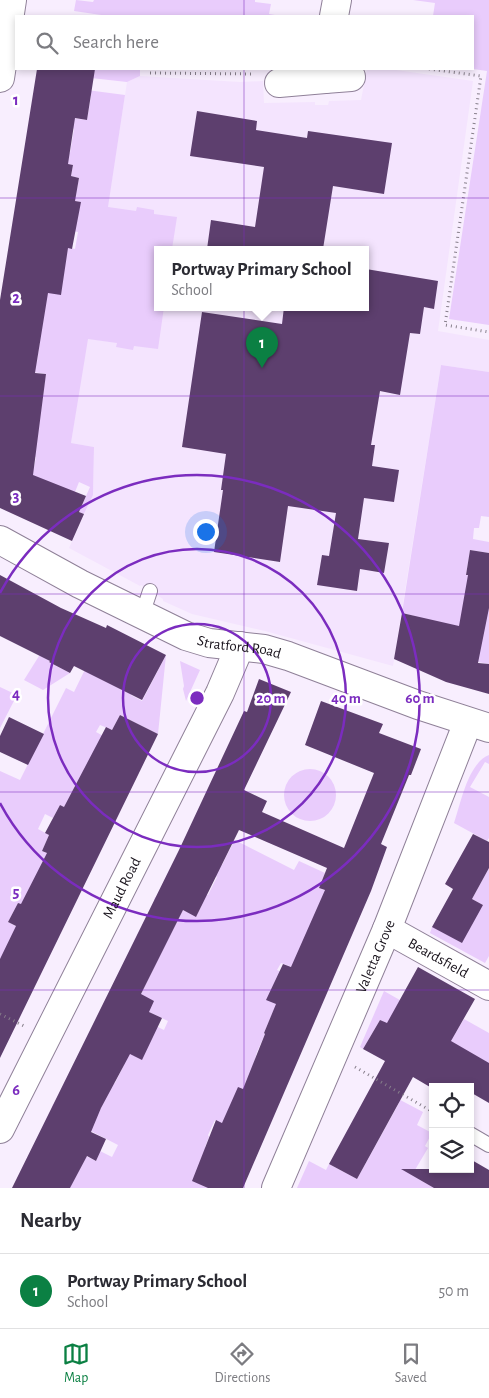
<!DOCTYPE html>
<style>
body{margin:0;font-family:"Alegreya Sans",sans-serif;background:#f2f2f3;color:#2b2b33}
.controls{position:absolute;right:15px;bottom:15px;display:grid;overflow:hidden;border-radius:0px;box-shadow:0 2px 8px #0003}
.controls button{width:45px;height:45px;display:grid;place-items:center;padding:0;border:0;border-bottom:1px solid #e1e1e2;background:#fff;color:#2b2b33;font:25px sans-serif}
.you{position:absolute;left:205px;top:531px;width:18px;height:18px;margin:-12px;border:4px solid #fff;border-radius:50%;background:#1a73e8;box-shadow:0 0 0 8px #1a73e833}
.badge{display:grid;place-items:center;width:32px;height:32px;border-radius:50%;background:#0b8043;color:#fff;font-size:16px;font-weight:700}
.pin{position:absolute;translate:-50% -41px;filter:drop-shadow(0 1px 2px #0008)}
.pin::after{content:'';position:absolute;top:26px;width:18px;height:15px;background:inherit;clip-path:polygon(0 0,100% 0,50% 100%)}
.popup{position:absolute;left:154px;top:246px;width:215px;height:65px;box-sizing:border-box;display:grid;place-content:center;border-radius:0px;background:#fff;filter:drop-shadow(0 1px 4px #0005);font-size:16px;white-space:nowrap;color:#7c7c81}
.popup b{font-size:19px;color:#2b2b33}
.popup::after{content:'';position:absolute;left:50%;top:100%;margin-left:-10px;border:10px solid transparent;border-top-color:#fff}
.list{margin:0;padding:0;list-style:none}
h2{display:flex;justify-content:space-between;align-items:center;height:65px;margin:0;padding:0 20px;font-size:21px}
h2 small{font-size:16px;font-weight:400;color:#7c7c81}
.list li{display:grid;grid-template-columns:32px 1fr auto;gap:15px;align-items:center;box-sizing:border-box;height:75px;padding:0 20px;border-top:1px solid #e1e1e2}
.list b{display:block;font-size:19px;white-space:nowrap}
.list p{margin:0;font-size:16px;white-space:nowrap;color:#7c7c81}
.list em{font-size:16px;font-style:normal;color:#7c7c81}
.icon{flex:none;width:28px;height:28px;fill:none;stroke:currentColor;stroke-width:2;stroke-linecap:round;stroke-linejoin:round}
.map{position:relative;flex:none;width:489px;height:1188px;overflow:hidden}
.search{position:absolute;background:#fff;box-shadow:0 2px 8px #0003;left:15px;right:15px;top:15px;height:55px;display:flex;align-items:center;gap:12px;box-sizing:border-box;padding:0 18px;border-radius:0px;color:#7c7c81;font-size:19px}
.sheet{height:140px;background:#fff}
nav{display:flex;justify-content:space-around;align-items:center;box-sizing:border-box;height:70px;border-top:1px solid #e1e1e2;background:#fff;font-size:14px;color:#7c7c81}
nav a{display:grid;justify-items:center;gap:2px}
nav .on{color:#0b8043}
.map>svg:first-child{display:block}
.built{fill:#f4e4fe;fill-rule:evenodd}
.green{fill:#e9ccfc}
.building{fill:#5d3f6e}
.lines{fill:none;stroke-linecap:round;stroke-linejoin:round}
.service-casing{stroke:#8f8098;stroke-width:16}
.minor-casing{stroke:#8f8098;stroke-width:30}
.path{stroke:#877f8b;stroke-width:3;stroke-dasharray:1 4;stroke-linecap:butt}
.service{stroke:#fff;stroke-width:14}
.minor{stroke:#fff;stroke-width:28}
.grid{fill:none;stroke:#7b2cbf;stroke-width:1;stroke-opacity:0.55}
.ring{fill:none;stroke:#7b2cbf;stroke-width:2.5}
.labels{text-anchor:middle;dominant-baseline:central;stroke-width:5;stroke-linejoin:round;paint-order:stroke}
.street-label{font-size:15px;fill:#18121b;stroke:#fff}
.grid-label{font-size:16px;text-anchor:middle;font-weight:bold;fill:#7b2cbf;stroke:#fff;stroke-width:5;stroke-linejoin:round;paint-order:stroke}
.centre{fill:#7b2cbf;stroke:#fff;stroke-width:2.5}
.ring-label{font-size:15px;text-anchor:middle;font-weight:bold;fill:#7b2cbf;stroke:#fff;stroke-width:5;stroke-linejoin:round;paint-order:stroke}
</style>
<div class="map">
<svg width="489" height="1188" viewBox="0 0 489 1188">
<rect width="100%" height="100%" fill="#f8eefe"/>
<path class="built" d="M367 69H389L473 81 438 331 489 340V372L441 365 393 666 265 631 192 614 163 601V599L141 585 140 586 69 548 93 495 94 447 71 443 127 82 140 76 240 82 263 81 264 103 315 102V105H328L329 101 361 100ZM158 249H366V307H158Z"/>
<path class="green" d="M76 0 93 2 94 0H255V2L271 4 269 14 281 16H108L74 11Z
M413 0H489V325L449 319 487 71 473 69V16H433L435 3Z
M84 69H140V76L127 82 82 77Z
M64 87 125 95 108 207 136 211 137 207 154 210V214L177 217 172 249H158V307H164L158 349 134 346 133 350 116 347 117 343 88 339 71 443 94 447 93 495 84 514 79 512 90 487 79 482 75 492 56 502 4 463 34 467 36 457 33 456 46 374 19 370 37 362 40 339 31 300 66 247 75 249 78 232 42 226 80 202 47 196 77 189 79 178 71 176 73 165 52 161 54 151 70 153 74 129 59 116 87 120 91 96Z
M441 365 489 372V517L481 516 479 528H474L473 539 489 542V553L470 550 466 575 489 578V664L478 662 414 616 402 613Z
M66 626 49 662 70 673 43 690 24 680 39 656Z
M93 653 141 676 131 695 142 701 166 655 158 734 120 715 112 730 100 725 96 732 109 739 84 817 60 805 53 818 45 814 38 829 49 835 42 851 51 855 28 908 18 903 8 922 19 928C6 939 4 955 0 971V771L20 780 66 688 74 692Z
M180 661 200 670 186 701 183 689 184 686Z
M0 687 17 695 0 728Z
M489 755V764L485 762 470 787 489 797V838L487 841 454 823C461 803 468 763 489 755Z
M284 795a26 26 0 1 1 52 0a26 26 0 1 1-52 0Z
M221 833 294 870 299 861 325 873 319 888 326 891 292 967 281 963 277 970 282 972 287 1009 273 1012 264 1033 265 1034 257 1052 235 1129 215 1120 208 1135 209 1137 205 1147 223 1154 208 1188H70L72 1149 96 1161 100 1151 112 1157 118 1145 83 1127 84 1123 52 1108 53 1104 80 1117 98 1114 107 1095 100 1077 115 1083 124 1065 131 1014 164 1030 168 1021 149 1012 141 994 181 912 154 900 155 897 196 916 201 907 193 889 208 895 217 877 202 869 208 858 222 865 232 845Z
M489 868V956L485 963 430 933 432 927 483 905 472 899Z
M384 991 456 1032 464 1019 489 1033V1063L453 1061 380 1020 363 1049 360 1047Z
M387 1093 423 1112 417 1125 432 1133 425 1146 428 1148 412 1175 434 1188H297L309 1161 326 1170 329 1164 357 1179 399 1103 385 1096Z"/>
<path class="building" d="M37 69H95L87 120 75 118 68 164 73 165 71 176 79 178 75 201 81 202 72 249 68 248 61 295 48 293 35 373 46 374 33 475 86 496 79 512 84 514 72 541 0 508V300Z
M197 111 257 121 256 130 307 138 308 131 392 143 384 194 333 186 323 249H207L211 220 255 227 264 167 190 156Z
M366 269 438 281 434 309 424 307 420 334 410 333 400 395 380 391 371 445H375L372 466 399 470 394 502 364 498 358 539 389 543 384 573 360 569 357 591 317 585 322 555 329 556 336 513 288 506 280 562 214 552 223 490H221L226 454 182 447 202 312 282 324 284 307H366Z
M470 550 489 553V608L478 663 489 664V694L446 682 394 659 402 613 459 626 468 575H466Z
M0 575 61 608 106 628 107 625 166 655 142 700 74 666 70 673 49 662 50 661 0 636Z
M259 679 291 692 244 790 267 801 262 812 344 848 374 773 305 745 321 701 383 724 379 733 421 749 411 775H409L381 844 387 847 371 891 243 1188H208L192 1181 216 1120 222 1123 238 1087 243 1089 265 1034 264 1033 276 1004 266 1000 283 964 291 967 325 890 319 888 327 868 239 830 196 917 183 910 141 994 154 1001 149 1012 162 1018 142 1060 130 1054 101 1108 91 1132 106 1139 96 1161 87 1156 70 1188H12L179 850 244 711 247 712Z
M120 715 158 734 0 1058V959L16 926 8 922 18 903 21 904 47 853 42 851 49 835 45 833 60 805 64 807 106 727 112 730Z
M9 717 44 734 28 765 0 752V736Z
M473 834 489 842V868L472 899 483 905 462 943 432 927 453 889 445 884Z
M418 967 475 999 451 1041 489 1063V1103L470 1092V1087H430L413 1077 357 1179 329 1164 385 1061 363 1049 380 1020 387 1023Z
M470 1159 489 1170V1188H434L401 1169H470Z"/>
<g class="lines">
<defs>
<path id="service" d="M142 615 150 591
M470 1134 489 1145"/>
<g id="minor">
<path d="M334 16 337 0"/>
<path d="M0 78 12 0"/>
<path d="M325 79 351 77"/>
<path d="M279 83 325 79 327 69"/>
<path id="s1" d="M0 540 80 584 186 636 209 643 264 649 288 656 418 705 489 728"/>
<path id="s2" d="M387 929 489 986"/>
<path id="s3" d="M0 1129 220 693 240 646"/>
<path id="s4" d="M276 1188 387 929 468 722"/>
</g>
</defs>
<use href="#service" class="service-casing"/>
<use href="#minor" class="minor-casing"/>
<path class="path" d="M429 69 481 76 445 325 489 332
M150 73 255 74
M0 1014 24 1026
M355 1067 433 1112"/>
<use href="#service" class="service"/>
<use href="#minor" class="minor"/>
</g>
<path class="grid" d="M244 0V16M244 69V1188M0 198H489M0 396H489M0 594H489M0 792H489M0 990H489"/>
<g class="ring">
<circle cx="197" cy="698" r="74"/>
<circle cx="197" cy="698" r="149"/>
<path d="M0 593A223 223 0 1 1 0 803"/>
</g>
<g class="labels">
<g class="street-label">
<text stroke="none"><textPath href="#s1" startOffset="264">Stratford Road</textPath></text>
<text stroke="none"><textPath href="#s3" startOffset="270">Maud Road</textPath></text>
<text stroke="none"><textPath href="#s4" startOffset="252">Valetta Grove</textPath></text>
<text stroke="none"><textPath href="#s2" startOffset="59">Beardsfield</textPath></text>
</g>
</g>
<g class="grid-label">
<text x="16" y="105">1</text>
<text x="16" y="303">2</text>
<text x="16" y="501">3</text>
<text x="16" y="699">4</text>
<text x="16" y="897">5</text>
<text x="16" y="1095">6</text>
</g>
<circle cx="197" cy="698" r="8" class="centre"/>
<g class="ring-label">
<text x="271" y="703">20 m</text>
<text x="346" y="703">40 m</text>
<text x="420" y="703">60 m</text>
</g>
</svg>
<div class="controls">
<button><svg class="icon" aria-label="locate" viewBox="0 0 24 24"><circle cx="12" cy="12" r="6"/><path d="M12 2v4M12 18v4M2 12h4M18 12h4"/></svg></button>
<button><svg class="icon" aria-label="layers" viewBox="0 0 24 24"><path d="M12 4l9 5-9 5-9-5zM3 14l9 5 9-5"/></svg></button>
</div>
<div class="you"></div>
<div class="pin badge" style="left:262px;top:368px">1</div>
<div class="popup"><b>Portway Primary School</b>School</div>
<div class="search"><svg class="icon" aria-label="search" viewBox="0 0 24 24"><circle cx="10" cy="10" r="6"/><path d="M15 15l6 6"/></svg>Search here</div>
</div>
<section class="sheet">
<h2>Nearby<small></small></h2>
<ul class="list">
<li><span class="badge">1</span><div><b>Portway Primary School</b><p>School</p></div><em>50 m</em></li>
</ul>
</section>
<nav>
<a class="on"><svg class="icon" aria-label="map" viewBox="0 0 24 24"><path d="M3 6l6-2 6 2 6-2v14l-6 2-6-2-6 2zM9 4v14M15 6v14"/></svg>Map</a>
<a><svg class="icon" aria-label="directions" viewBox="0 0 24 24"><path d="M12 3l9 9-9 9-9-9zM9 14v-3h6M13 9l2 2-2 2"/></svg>Directions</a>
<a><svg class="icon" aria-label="saved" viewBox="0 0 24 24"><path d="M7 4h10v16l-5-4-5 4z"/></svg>Saved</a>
</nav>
